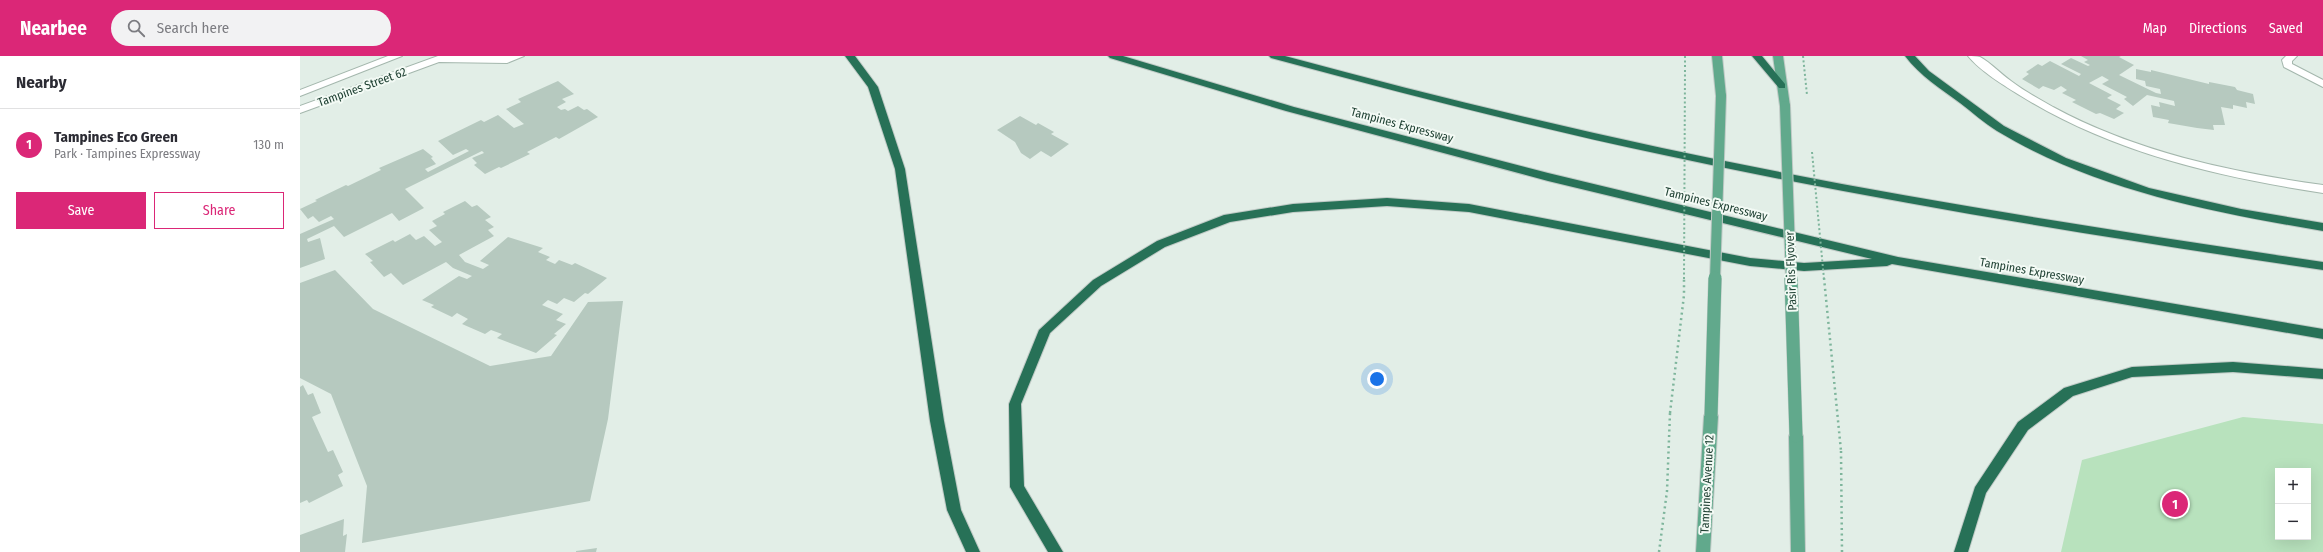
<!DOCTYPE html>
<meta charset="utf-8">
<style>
body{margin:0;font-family:"Fira Sans Condensed",sans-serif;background:#f2f2f3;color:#2b2b33}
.controls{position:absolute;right:12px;bottom:12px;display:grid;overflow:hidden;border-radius:0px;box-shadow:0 4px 16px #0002}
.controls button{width:36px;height:36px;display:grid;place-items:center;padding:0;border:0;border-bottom:1px solid #e1e1e2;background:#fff;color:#2b2b33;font:20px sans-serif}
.you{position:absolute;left:1077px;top:323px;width:14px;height:14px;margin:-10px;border:3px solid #fff;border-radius:50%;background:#1a73e8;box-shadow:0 0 0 6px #1a73e833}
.badge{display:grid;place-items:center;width:26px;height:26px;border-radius:50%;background:#db2777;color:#fff;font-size:13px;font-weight:700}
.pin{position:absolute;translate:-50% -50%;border:2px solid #fff;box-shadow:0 1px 4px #0006}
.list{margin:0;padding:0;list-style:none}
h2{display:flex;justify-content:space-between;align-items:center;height:52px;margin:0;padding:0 16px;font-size:17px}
h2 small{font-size:13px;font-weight:400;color:#7c7c81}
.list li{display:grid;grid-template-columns:26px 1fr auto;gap:12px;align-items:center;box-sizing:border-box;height:72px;padding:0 16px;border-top:1px solid #e1e1e2}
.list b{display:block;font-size:15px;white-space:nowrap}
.list p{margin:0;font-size:13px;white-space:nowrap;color:#7c7c81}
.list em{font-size:13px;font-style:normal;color:#7c7c81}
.actions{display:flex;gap:8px;padding:12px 16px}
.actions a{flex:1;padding:9px 0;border:1px solid #db2777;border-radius:0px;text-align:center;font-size:14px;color:#db2777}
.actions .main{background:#db2777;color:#fff}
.icon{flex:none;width:22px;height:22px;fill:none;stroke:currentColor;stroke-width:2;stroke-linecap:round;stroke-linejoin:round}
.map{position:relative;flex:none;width:2023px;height:496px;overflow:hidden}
header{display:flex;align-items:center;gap:24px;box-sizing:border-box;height:56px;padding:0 20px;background:#db2777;color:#fff}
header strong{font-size:19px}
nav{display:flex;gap:22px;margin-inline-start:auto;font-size:14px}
.search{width:280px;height:36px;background:#f2f2f3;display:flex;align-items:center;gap:10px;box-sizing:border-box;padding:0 14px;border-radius:22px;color:#7c7c81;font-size:15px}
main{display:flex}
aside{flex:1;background:#fff}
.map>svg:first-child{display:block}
.green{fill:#b8e2bd;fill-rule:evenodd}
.building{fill:#b6c9bf}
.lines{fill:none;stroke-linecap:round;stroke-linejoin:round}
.minor-casing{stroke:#a4b7ad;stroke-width:2}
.major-casing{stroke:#c0cac6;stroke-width:2}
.highway-casing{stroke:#c0cac6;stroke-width:2}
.path-far1{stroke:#7eb59c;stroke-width:2;stroke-dasharray:2 2.5;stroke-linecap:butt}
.path{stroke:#7eb59c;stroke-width:2.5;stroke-dasharray:2 3.5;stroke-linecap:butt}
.minor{fill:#fff;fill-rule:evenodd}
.major{fill:#61a98c;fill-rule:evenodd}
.highway{fill:#277157;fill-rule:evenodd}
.major-bridge-far1-casing{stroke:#c0cac6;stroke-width:12;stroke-linecap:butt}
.major-bridge-casing{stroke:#c0cac6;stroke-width:14;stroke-linecap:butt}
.path-bridge-far1{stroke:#7eb59c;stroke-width:2;stroke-dasharray:2 2.5;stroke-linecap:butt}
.path-bridge{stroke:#7eb59c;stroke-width:2.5;stroke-dasharray:2 3.5;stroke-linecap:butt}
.major-bridge-far1{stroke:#61a98c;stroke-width:10}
.major-bridge{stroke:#61a98c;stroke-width:13}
.labels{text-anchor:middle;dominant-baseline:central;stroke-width:4;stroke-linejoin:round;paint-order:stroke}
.street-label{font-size:12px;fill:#1f4133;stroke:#f3faf5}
</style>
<header>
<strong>Nearbee</strong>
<div class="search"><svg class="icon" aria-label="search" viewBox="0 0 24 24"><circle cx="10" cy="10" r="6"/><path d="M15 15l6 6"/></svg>Search here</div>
<nav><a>Map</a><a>Directions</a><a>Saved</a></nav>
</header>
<main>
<aside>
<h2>Nearby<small></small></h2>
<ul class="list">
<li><span class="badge">1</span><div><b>Tampines Eco Green</b><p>Park · Tampines Expressway</p></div><em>130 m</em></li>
</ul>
<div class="actions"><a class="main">Save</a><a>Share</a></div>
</aside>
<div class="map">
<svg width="2023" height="496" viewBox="0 0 2023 496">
<rect width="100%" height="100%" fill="#e2eee7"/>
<path class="green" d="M1943 361 2023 368V496H1761L1782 404ZM1978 415H2008V481H1978Z"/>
<path class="building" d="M1781 0H1821L1819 1 1834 9 1819 19 1856 37 1861 38 1860 33 1846 30 1845 25 1836 23V13L1851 16V14L1909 28V26L1935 31 1937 34 1953 38 1955 48 1946 46 1947 52 1933 49V53L1921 51 1925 69H1913L1914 74 1897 72 1868 67 1869 64 1853 61 1851 49 1860 51 1859 46 1875 50 1874 45 1847 39 1833 50 1824 43 1827 41 1802 28 1809 24 1802 20 1789 27 1812 39 1807 42 1821 49 1816 53 1824 57 1814 63 1800 57 1796 58 1772 46 1776 44 1762 37 1767 34 1761 30 1754 34 1743 30 1739 33 1722 23 1729 18 1726 16 1738 8 1742 10 1750 5 1779 20 1781 18 1761 8 1771 2 1788 10 1790 9 1784 6 1788 4Z
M258 25 274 38 262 43 266 46 257 51 261 54 265 53 268 55 278 50 284 54 287 53 298 61 259 83 256 81 227 96 230 98 201 112 199 111 185 118 174 109 177 107 172 102 184 97 182 95 105 133 124 152 99 165 92 157 44 181 34 170 7 183 8 186 20 182 25 203 0 212V178L34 163 31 160 19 166 13 160 8 163 0 153 17 145 15 144 46 129 48 130 81 114 79 112 123 93 133 101 131 102 136 108 125 113 128 116 169 95 166 93 153 99 138 85 181 64 184 66 198 59 214 72 224 68 206 53 221 46 218 43Z
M720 60 736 69 738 67 754 76 751 78 769 88 751 101 741 95 730 103 721 97 715 86 697 74Z
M165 145 172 151 177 149 191 161 185 164 194 171 188 174 194 180 159 199 165 206 183 213 189 209 180 205 208 181 243 192 238 196 250 201 246 204 255 208 259 204 272 209 275 207 307 222 288 238 285 237 274 246 264 242 257 248 248 244 242 249 263 258 256 264 266 268 254 278 257 279 236 297 197 282 202 278 191 274 185 278 162 268 168 263 157 257 152 261 131 251 134 249 122 244 159 220 167 223 172 220 153 212 146 206 103 229 91 217 84 221 70 206 73 205 65 198 93 184 95 186 110 178 116 184 124 180 135 190 142 186 129 174 137 170 132 165 145 158 143 156Z
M35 214 73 253 190 310 251 300 288 246 323 245 308 363 290 445 62 487 67 430 31 338 0 322V227Z
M3 329 8 339 13 337 21 357 12 361 28 396 33 394 43 416 38 419 43 430 9 447 7 444 0 447V331Z
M44 463 43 480 47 478 45 496H0V479Z
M297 492 296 496H276V495Z"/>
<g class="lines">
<defs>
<path id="minor" d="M88 0H102L0 40V34Z
M138 0H224L207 7 139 6 0 57V50Z
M1668 0C1672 0 1677 0 1680 1 1691 7 1701 18 1711 25 1724 35 1739 43 1753 51 1836 96 1930 116 2023 129V137C1918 121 1813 97 1721 40 1705 30 1680 15 1668 0Z
M1986 0H1997L1992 5V8L2023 24V31L1984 11 1982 4Z"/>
<path id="major" d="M1412 0H1422L1426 40 1421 43 1416 40Z
M1473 0H1483L1490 50 1485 53 1480 50Z
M1411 355 1416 356 1418 360 1410 496H1396L1404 360 1406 356Z
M1496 375 1501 376 1503 380 1505 496H1491L1489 380 1491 376Z"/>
<path id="highway" d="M545 0H555L578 31 605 113 644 365 661 454 680 496H666L647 454 630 365 595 113 568 31Z
M808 0H823L994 51 1248 117 1598 201 2023 273V283L1592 208 1587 210 1504 215 1450 210 1169 156 1087 150 993 156 930 166 865 191 801 230 750 277 721 348 724 430 763 496H748L710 431 709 348 739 274 793 224 857 185 924 159 993 148 1087 142 1169 148 1450 202 1504 207 1572 203 1248 125 986 55 810 2Z
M969 0H985C1110 34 1236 65 1362 92 1581 139 1802 173 2023 206V214C1802 181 1582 146 1364 99 1232 71 1101 37 971 2Z
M1452 0H1462L1485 28V32H1479Z
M1605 0H1615L1629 15 1704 70 1766 102 1849 132 1941 153 2023 167V175C1911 156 1795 134 1697 75 1684 67 1672 56 1660 47 1641 33 1620 20 1605 0Z
M1933 306 2023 313V323L1933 316 1832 321 1773 340 1728 374 1686 437 1668 496H1654L1675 431 1718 366 1764 332 1832 311Z"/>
</defs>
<use href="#minor" class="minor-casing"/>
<use href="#major" class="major-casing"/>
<use href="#highway" class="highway-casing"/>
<path class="path-far1" d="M1385 0V13"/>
<path class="path" d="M1541 395 1542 496
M1359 496 1367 435 1370 357"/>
<use href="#minor" class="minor"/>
<use href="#major" class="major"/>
<use href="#highway" class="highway"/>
<defs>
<path id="major-bridge-far1" d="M1485 50 1491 223
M1415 223 1421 40"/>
<path id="major-bridge" d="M1491 222 1496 380
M1411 360 1415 222"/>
</defs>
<use href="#major-bridge-far1" class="major-bridge-far1-casing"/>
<use href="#major-bridge" class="major-bridge-casing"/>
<path class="path-bridge-far1" d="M1503 0 1507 39
M1512 96 1524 223
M1384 223 1385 13"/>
<path class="path-bridge" d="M1524 222 1541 395
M1370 357 1384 239V222"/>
<use href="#major-bridge-far1" class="major-bridge-far1"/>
<use href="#major-bridge" class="major-bridge"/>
</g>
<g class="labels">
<g class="street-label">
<text transform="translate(62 31) rotate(-20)">Tampines Street 62</text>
<text transform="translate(1102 69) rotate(15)">Tampines Expressway</text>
<text transform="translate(1416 148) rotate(14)">Tampines Expressway</text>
<text transform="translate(1491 215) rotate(-92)">Pasir Ris Flyover</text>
<text transform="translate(1732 215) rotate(10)">Tampines Expressway</text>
<text transform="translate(1407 428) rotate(-87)">Tampines Avenue 12</text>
</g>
</g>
</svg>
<div class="controls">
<button>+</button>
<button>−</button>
</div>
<div class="you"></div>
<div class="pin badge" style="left:1875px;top:448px">1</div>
</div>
</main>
